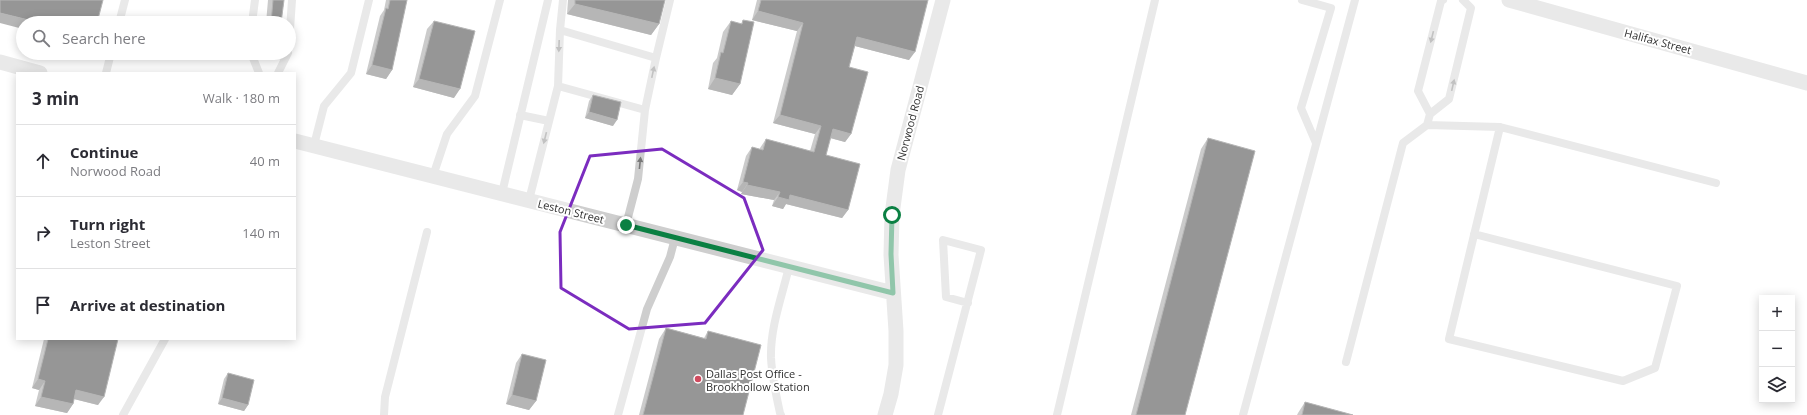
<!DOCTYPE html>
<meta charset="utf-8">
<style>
body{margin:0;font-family:"Open Sans",sans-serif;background:#f2f2f3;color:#2b2b33}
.controls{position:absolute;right:12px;bottom:12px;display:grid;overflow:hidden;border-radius:0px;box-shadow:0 2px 10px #0003}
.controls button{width:36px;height:36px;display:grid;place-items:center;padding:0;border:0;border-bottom:1px solid #e1e1e2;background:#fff;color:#2b2b33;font:20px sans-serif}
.stop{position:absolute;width:12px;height:12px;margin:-9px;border:3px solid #0b8043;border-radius:50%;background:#fff}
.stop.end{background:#0b8043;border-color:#fff;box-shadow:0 1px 4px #0008}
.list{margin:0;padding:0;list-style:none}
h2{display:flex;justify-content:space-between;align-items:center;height:52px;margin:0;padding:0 16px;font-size:17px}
h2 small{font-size:13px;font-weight:400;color:#7c7c81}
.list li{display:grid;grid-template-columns:26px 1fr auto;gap:12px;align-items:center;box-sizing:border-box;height:72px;padding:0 16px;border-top:1px solid #e1e1e2}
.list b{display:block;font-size:15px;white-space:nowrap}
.list p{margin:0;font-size:13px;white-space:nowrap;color:#7c7c81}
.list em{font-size:13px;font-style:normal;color:#7c7c81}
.icon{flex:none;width:22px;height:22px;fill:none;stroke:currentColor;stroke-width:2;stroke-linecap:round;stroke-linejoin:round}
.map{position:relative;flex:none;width:1807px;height:415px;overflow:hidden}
.search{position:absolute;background:#fff;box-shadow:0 2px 10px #0003;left:16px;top:16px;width:280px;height:44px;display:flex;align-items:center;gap:10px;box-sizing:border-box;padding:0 14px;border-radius:22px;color:#7c7c81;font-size:15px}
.panel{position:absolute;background:#fff;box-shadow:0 2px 10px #0003;left:16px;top:72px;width:280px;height:268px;border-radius:0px}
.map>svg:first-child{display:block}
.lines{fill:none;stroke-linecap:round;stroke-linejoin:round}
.service{stroke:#cecece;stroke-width:8}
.minor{stroke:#cecece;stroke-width:15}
.wall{fill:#8c8c8c}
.shaded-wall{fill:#5d5d5d}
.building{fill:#181818;stroke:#5d5d5d}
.oneway{fill:#787878}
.route{stroke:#0b8043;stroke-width:5}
.marked{fill:none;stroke:#7b2cbf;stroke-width:3;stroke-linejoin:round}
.poi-dot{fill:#d04b5f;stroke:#fff;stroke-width:1.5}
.labels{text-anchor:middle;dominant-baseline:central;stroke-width:4;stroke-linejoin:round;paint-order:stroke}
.street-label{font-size:11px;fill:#313131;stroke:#fff}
.poi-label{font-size:11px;fill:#313131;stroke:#fff;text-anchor:start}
</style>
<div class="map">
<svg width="1807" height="415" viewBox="0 0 1807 415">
<rect width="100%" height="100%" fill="#fff"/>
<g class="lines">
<path class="service" d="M1302 0 1331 8 1301 108 1316 143
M119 23 125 0
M252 23 255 0
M560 30 563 0
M289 44 292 0
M251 53 259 73
M656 58 670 0
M106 73 111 53
M278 73 288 53
M558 86 645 110
M1430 114 1418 91 1441 1 1443 0
M520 115 549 121
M1427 125 1500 127 1716 183
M314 145 324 106 351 73 369 0
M433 176 447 134 475 96 500 0
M502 193 548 0
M529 200 558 86 560 30 656 58 645 110 638 179 626 225
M1474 234 1677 286 1655 368 1623 381 1449 339 1500 127
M1346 362 1403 143 1427 125 1430 114 1449 99 1471 8 1463 0
M123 415 165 339
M384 415 385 397 427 232
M618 415 647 309 670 257 675 238
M781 415 780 413C776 395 772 376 771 358 770 328 782 296 789 267
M938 415 981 250 943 240 946 297 968 303
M1057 415 1155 0
M1243 415 1355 0"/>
<path class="minor" d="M1509 0 1807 83
M0 62 40 73
M295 141 893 293
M885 415 891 394 896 365V331L891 255 892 215 898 170 943 0"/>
</g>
<path class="wall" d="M268 0H284L281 23H266Z
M386 0H407L392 70 386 79 366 74 380 16 384 10Z
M568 0H665L659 24 651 35 567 14Z
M757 0H928L909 60 855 46 849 67 851 134 845 142 830 138 826 155 848 210 842 218 786 204 783 209 772 206 774 200 741 194 742 192 737 190 746 156 752 147 760 150V148L766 139 810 151 815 134 773 123 797 31 752 20Z
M743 20 740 84 732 95 708 89 713 63 717 58 723 32 731 21 741 24Z
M434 21 454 98 413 87 427 29Z
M593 95 613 126 585 118 589 101Z
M1208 138 1185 415H1131L1201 149Z
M666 328 704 338 708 331 743 415H639L659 339Z
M44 339H118L98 405 74 399 73 404 67 413 35 406 39 390 32 388Z
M522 354 536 401 529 410 506 404 516 363Z
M228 373 248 405 244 411 218 404 224 379Z
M1305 402 1353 415H1297L1298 413Z"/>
<path class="shaded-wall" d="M575 4 659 24 651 35 567 14Z
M758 11 803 23 797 31 752 20Z
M0 13 41 23H23V29L0 23Z
M857 37 915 52 909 60 851 45Z
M266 53H275L272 57 264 56Z
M372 65 392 70 386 79 366 74Z
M715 78 740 84 732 95 708 89Z
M419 79 460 89 454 98 413 87Z
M589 112 617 120 613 126 585 118Z
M780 115 821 126 815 134 773 123Z
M833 129 851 134 845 142 827 137Z
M743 182 748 183 742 192 737 190Z
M747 185 780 192 774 200 741 194Z
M790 195 848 210 842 218 786 204 783 209 772 206 778 197Z
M38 379 45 381 39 390 32 388Z
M76 390 104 397 98 405 70 398Z
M512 395 536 401 529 410 506 404Z
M41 397 73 404 67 413 35 406Z
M222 398 248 405 244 411 218 404Z"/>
<path class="building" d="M0 0H103L97 23H41L0 13Z
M273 0H284L281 23H271Z
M390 0H407L392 70 372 65 386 8 388 9Z
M575 0H665L659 24 575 4Z
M761 0H928L915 52 857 37 849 67 868 72 851 134 833 129 826 155 860 164 848 210 790 195 789 200 778 197 780 192 747 185 748 183 743 182 752 147 763 150 766 139 814 152 821 126 780 115 803 23 758 11Z
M743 20 754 22 740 84 715 78 721 52 723 53 731 21 742 24Z
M434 21 475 31 460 89 419 79Z
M593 95 621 102 617 120 589 112Z
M1208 138 1255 151 1185 415H1136Z
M666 328 706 339 708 331 761 345 743 415H643Z
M48 339H118L104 397 76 390 73 404 41 397 45 381 38 379Z
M522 354 546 360 536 401 512 395Z
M228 373 254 380 248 405 222 398Z
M1305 402 1353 415H1302Z"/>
<defs><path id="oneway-solid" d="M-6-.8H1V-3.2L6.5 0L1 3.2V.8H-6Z"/></defs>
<g class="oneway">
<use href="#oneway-solid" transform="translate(1432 37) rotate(104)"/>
<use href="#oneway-solid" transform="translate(559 46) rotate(92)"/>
<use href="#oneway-solid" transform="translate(653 72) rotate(-78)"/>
<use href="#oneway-solid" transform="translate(1453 85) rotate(-77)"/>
<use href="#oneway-solid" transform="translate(545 138) rotate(104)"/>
<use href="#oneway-solid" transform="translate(640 163) rotate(-84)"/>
</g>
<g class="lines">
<path class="route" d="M626 225 893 293 891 254 892 215"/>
</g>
<path d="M0 0H1807V415H0ZM662 149 744 198 763 250 705 323 629 329 561 288 560 232 590 156Z" fill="#fff" fill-opacity=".55" fill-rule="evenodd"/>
<path class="marked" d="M662 149 744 198 763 250 705 323 629 329 561 288 560 232 590 156Z"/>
<circle class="poi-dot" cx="698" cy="379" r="4"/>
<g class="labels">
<g class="street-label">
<text transform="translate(1658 41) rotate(15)">Halifax Street</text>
<text transform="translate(910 123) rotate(-75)">Norwood Road</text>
<text transform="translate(571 211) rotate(14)">Leston Street</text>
</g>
<g class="poi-label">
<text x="706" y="373">Dallas Post Office -<tspan x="706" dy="13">Brookhollow Station</tspan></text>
</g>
</g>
</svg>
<div class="controls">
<button>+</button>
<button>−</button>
<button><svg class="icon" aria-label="layers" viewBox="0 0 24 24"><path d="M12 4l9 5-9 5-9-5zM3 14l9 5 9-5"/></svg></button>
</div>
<div class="stop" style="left:892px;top:215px"></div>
<div class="stop end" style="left:626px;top:225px"></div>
<div class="search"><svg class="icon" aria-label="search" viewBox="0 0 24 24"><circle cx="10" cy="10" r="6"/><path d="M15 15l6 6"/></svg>Search here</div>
<section class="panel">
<h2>3 min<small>Walk · 180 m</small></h2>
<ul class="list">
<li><svg class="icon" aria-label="ahead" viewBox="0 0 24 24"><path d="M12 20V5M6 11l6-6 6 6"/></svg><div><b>Continue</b><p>Norwood Road</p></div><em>40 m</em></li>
<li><svg class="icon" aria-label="right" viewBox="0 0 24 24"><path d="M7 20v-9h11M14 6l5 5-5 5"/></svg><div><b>Turn right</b><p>Leston Street</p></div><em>140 m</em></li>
<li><svg class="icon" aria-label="arrive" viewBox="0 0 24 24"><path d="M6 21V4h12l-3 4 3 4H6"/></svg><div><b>Arrive at destination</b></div></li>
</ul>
</section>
</div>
